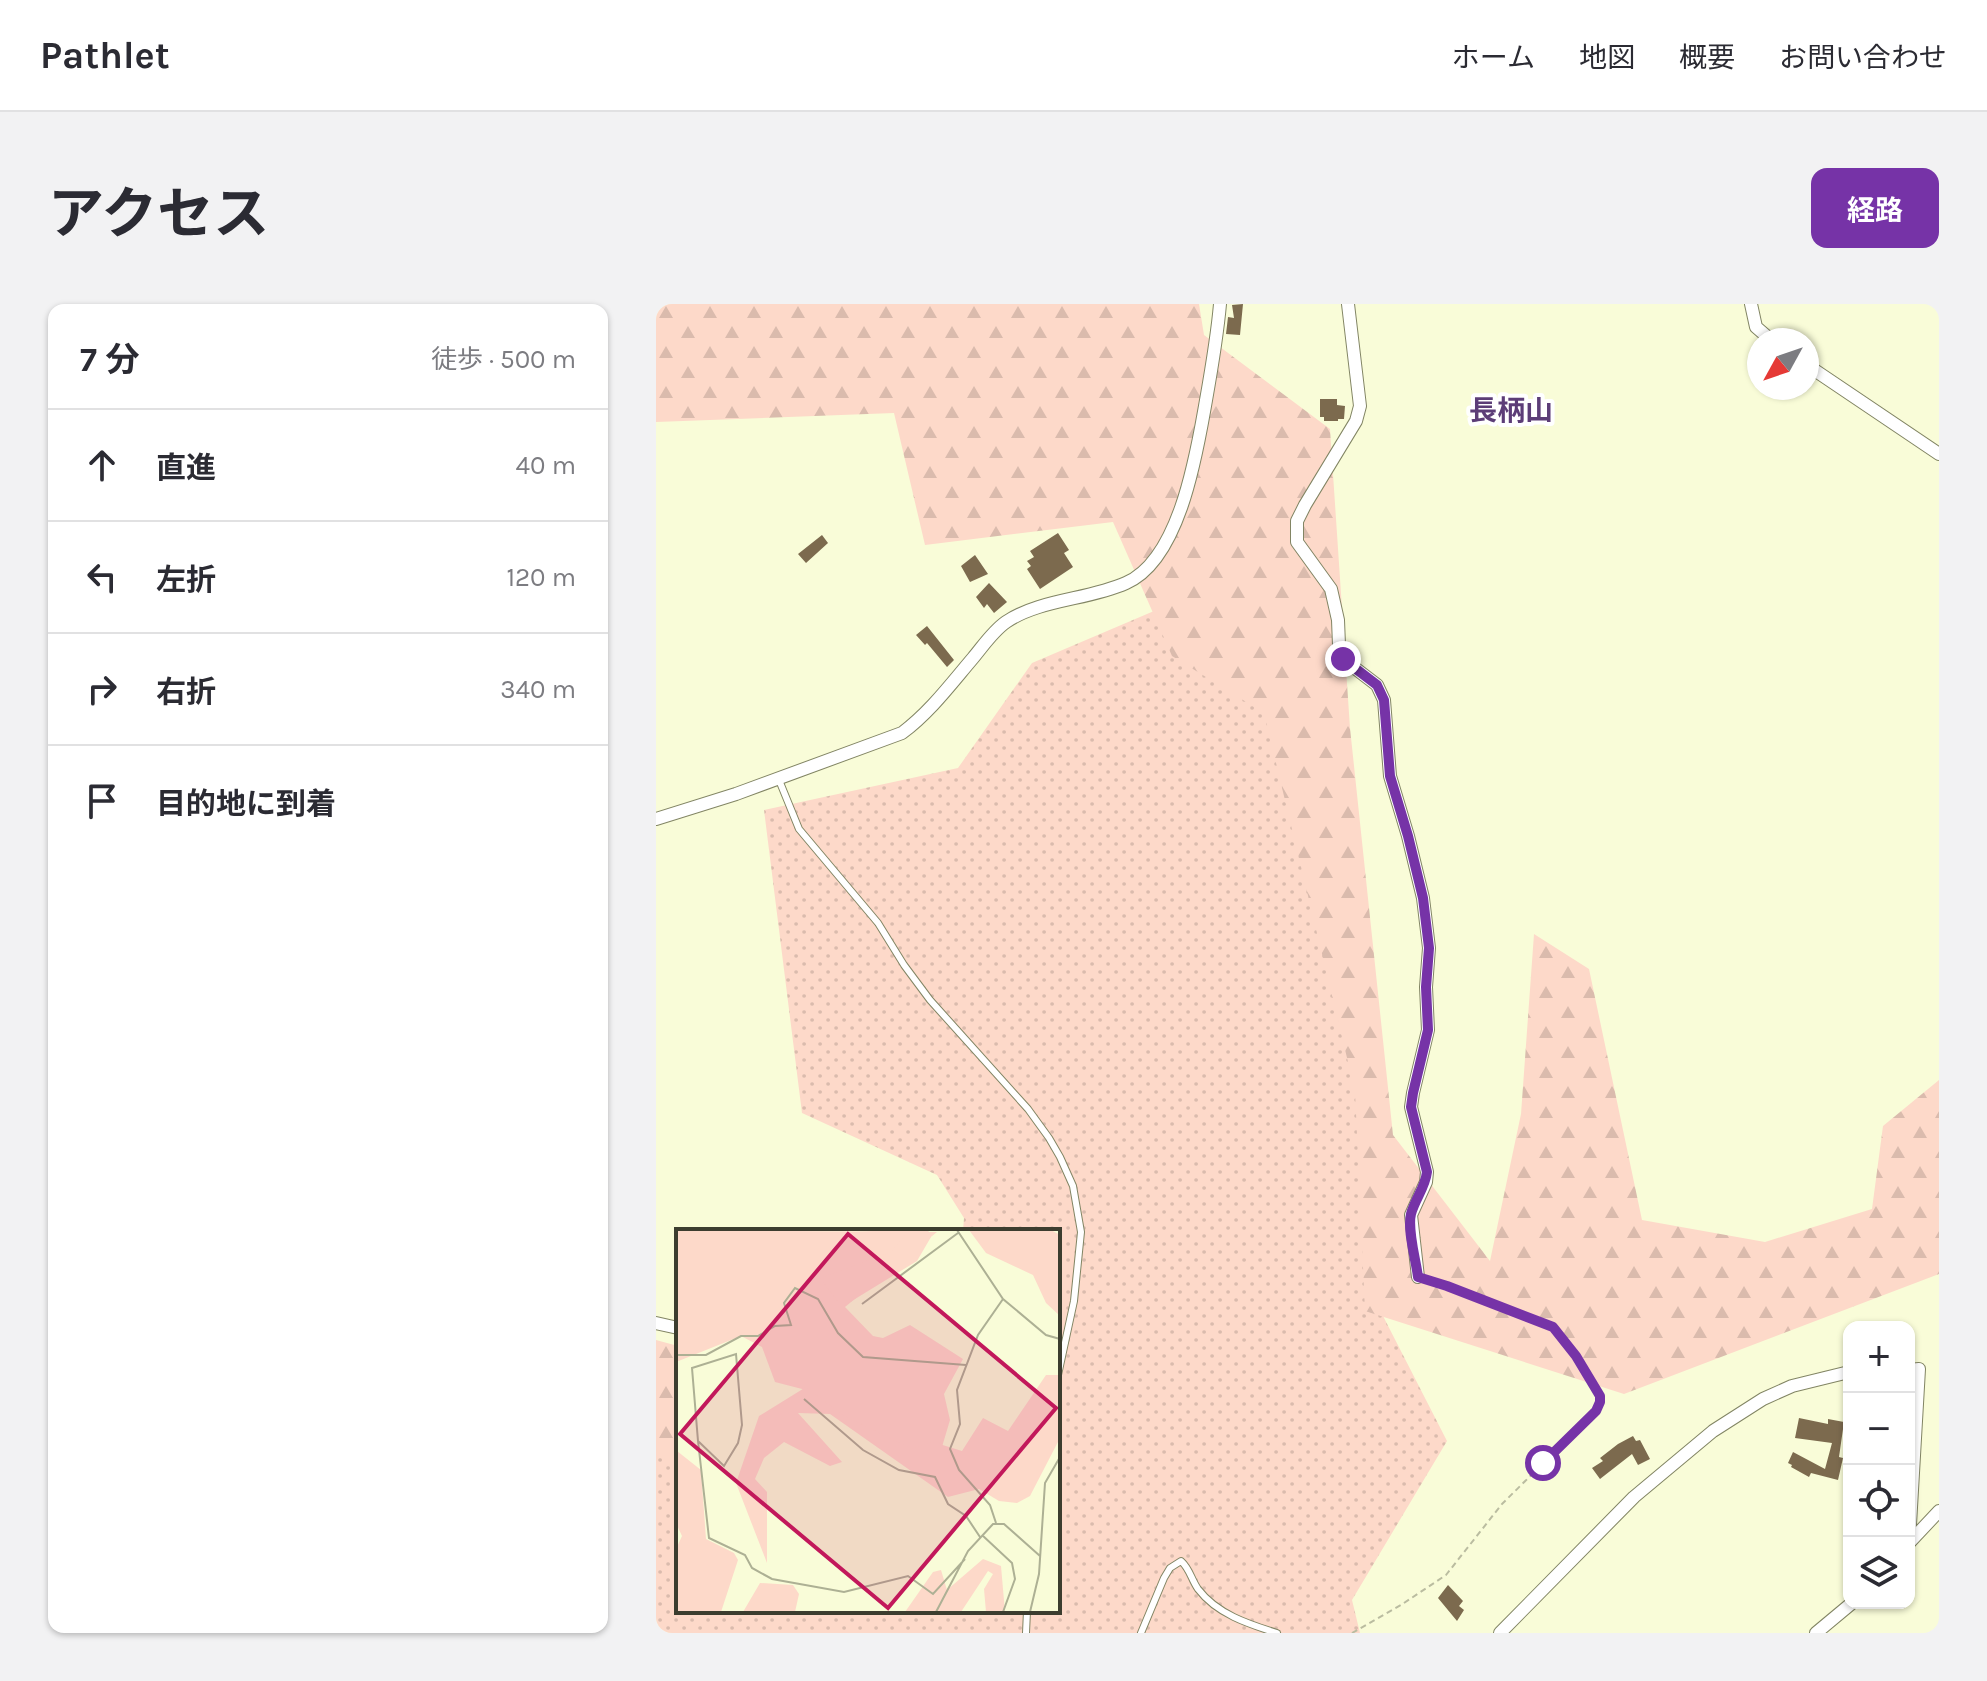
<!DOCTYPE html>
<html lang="ja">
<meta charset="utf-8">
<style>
body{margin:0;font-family:Karla,"Noto Sans JP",sans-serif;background:#f2f2f3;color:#2b2b33}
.controls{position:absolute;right:24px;bottom:24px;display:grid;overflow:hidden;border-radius:16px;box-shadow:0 2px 6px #0004}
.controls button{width:72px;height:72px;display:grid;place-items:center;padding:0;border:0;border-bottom:2px solid #e1e1e2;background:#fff;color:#2b2b33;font:40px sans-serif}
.compass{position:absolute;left:1091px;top:24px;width:72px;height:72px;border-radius:50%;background:#fff;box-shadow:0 2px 6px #0004;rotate:230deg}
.stop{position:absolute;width:24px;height:24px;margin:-18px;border:6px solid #7633a7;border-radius:50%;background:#fff}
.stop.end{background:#7633a7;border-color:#fff;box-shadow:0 2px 8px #0008}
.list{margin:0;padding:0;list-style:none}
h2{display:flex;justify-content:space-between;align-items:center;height:104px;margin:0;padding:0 32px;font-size:34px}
h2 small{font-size:26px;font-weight:400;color:#7c7c81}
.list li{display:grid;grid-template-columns:52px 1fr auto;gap:24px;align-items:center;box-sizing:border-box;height:112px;padding:0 32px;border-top:2px solid #e1e1e2}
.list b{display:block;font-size:30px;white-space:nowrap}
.list em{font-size:26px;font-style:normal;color:#7c7c81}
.icon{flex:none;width:44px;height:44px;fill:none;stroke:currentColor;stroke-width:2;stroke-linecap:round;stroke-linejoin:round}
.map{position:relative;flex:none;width:1283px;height:1329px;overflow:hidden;border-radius:16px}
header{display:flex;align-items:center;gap:48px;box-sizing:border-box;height:112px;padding:0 40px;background:#fff;border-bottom:2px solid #e1e1e2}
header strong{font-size:38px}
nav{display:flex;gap:44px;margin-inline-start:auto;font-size:28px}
.intro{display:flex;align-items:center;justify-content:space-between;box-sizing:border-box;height:192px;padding:0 48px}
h1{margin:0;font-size:56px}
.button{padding:20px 36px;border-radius:16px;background:#7633a7;color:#fff;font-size:28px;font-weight:700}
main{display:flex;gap:48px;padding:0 48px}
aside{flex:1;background:#fff;border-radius:16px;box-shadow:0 2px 6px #0004}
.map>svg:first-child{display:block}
.grass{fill:url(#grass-dots)}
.forest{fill:url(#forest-firs)}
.building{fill:#7c6a4e}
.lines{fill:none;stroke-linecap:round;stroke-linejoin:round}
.lane-casing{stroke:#828564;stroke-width:8}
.street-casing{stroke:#828564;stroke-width:14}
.path{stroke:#babca0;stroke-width:2;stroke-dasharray:6 4;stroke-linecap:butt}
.lane{stroke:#fff;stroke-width:6}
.street{stroke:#fff;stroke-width:12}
.route{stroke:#7633a7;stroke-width:10}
.labels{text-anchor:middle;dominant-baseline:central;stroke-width:8;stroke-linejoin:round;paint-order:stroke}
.quarter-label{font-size:28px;font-weight:bold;fill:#5c3d77;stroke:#fff}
.inset-road{fill:none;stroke:#adb094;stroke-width:2}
.view{fill:#c2185b;fill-opacity:0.15;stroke:#c2185b;stroke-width:4}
.inset-edge{fill:none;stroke:#3c3d2f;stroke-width:4}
</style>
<header>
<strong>Pathlet</strong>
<nav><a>ホーム</a><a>地図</a><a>概要</a><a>お問い合わせ</a></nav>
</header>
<div class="intro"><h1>アクセス</h1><a class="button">経路</a></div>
<main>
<aside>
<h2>7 分<small>徒歩 · 500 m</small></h2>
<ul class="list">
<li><svg class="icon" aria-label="ahead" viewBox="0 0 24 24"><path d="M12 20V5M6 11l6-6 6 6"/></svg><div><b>直進</b></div><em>40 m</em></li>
<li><svg class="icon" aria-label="left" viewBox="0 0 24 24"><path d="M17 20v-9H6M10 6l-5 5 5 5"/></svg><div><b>左折</b></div><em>120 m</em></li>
<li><svg class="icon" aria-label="right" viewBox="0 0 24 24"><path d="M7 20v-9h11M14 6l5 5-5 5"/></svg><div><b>右折</b></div><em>340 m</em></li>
<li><svg class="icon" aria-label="arrive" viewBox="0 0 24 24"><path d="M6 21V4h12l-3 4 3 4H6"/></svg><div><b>目的地に到着</b></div></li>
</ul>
</aside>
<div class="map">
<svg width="1283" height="1329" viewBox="0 0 1283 1329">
<defs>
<pattern id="grass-dots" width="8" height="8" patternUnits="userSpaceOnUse" patternTransform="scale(2)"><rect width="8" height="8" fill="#fdd9c9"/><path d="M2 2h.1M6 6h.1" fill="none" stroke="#dabbad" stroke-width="1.8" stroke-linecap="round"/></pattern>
<pattern id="forest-firs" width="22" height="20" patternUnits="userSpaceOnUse" patternTransform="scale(2)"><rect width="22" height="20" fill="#fdd9c9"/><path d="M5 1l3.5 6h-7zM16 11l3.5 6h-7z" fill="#dabbad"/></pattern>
</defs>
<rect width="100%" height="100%" fill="#f9fcd8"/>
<path class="grass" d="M552 284 663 412 727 1012 791 1137 696 1296 704 1329H0V1055L22 1059V1307H402V927H307L308 914 281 871 146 809 108 506 302 464 376 359Z"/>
<path class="forest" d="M0 0H543L548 31 674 125 694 424 737 831 834 957 865 810 878 630 933 665 986 916 1109 938 1216 905 1227 822 1283 776V970L968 1090 709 1007 699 787 608 409 516 352 457 218 269 241 238 109 0 118Z
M0 1036 22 1042V1162L0 1150Z"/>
<path class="building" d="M587 0 584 31 570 30 572 13 578 14 576 1Z
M664 95H681V101L689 102 688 115H682V117H668V113H664Z
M402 229 413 246 408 249 417 263 384 285 371 265 375 262 371 257 378 253 374 247Z
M166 231 172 239 150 259 142 250Z
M319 251 332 270 314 278 305 262Z
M333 279 351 298 338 309 331 300 328 304 320 293Z
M271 322 298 356 291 363 271 339 269 341 260 331Z
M1143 1114 1172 1120V1115L1188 1118 1183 1153 1187 1154 1182 1176 1155 1169 1153 1173 1135 1163 1136 1161 1132 1159 1137 1148 1169 1165 1176 1139 1139 1134Z
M977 1132 980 1137 984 1136 994 1155 982 1161 976 1150 944 1175 936 1164 947 1157 944 1154 962 1140Z
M792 1281 807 1297 803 1302 808 1306 801 1317 782 1294Z"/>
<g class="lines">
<defs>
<path id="lane" d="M123 476 143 525 222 619 248 661 274 696 372 805 393 834 404 853 417 882 425 928 418 997 402 1071
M370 1329 371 1307
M485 1329 508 1274 514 1264 525 1257C534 1265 535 1275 542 1285 561 1310 592 1320 621 1329"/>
<path id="street" d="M692 0 704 102 700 117 649 201 641 217V238L675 285 682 316 683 341 687 355 721 381 728 396 734 472 752 532 767 594 773 644 770 683 772 726 757 789 755 803 771 868 770 878 755 911 762 973
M1095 0 1100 23 1115 36
M1151 61 1283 150
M0 515 80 490 246 429C274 408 294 381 317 354 327 342 337 327 350 318 384 295 432 296 470 279 523 256 540 153 549 102 555 68 561 35 564 0
M0 1019 22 1024
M1253 1066 1263 1065 1253 1238
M1253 1239 1283 1207
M844 1329 978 1193 1057 1127 1107 1095 1136 1082 1193 1068
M1160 1329 1196 1299"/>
</defs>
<use href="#lane" class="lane-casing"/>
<use href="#street" class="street-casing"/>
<path class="path" d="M696 1329 745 1301 790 1271 846 1200 940 1107 944 1098V1092L920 1052 897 1023 776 977"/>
<use href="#lane" class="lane"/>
<use href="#street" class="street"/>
</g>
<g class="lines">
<path class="route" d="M687 355 721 381 728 396 734 472 752 532 767 594 773 644 770 683 772 726 757 789 755 803 771 868C769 884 759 895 755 910 751 926 760 956 762 973L791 982 897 1023 920 1052 944 1092V1098L940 1107 887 1159"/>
</g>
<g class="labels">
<g class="quarter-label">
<text x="855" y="106">長柄山</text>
</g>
</g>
<g transform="translate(20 925)">
<rect width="384" height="384" fill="#f9fcd8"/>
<path d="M0 1 261 3 169 78 197 107 207 109 234 96 287 130 268 165 274 191 263 228H229L126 160 99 153 86 118 65 107 0 133Z" fill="#fdd9c9"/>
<path d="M163 1H252L255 8 241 32 166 78 144 49 215 23 230 5ZM293 1H375L384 6V87L370 74 357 46 310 24ZM370 146H384V209L354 267 341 274 323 272 303 260 272 268 154 185 122 184 166 233 154 237 108 213 88 229 79 250 91 263V334L60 254 83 187 130 158 165 185 236 220 257 213 286 222 307 189 332 202ZM1 222 25 241 30 310 58 324 62 331 45 383H0V320L6 307 0 294ZM307 330 325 337 329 383H310L308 360 317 345 312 342 285 383H229L257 343 265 341 271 361ZM84 354 117 356 123 365 119 383H67Z" fill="#fdd9c9"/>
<path class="inset-road" d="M281 1 327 70 370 106 384 110M186 75 282 4M60 125 66 196 62 214 48 237 22 212 16 139ZM0 126H30L65 107H82L99 97 115 96 108 74 119 59 142 70 162 104 187 128 290 136M128 170 187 221 223 241 259 248 272 275 290 287 304 308M22 212 33 309 69 326 76 339 96 350 168 363 232 347 257 365 289 330M320 294 314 276 283 241 274 220 284 195 281 161 302 106 327 70M306 306 336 334 339 350 327 383M260 383 292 322 317 295H328L364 327M354 383 363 345 369 254 384 228"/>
<path class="view" d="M172 5 380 179 212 379 4 205Z"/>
<rect width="384" height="384" class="inset-edge"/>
</g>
</svg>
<div class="controls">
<button>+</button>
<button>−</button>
<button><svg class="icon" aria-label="locate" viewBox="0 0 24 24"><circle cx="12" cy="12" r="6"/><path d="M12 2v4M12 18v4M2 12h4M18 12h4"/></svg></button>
<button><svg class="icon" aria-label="layers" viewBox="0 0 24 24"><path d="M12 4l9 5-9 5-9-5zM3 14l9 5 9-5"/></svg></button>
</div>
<svg class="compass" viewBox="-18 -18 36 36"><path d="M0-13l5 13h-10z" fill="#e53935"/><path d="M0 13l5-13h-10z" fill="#7c7c81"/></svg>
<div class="stop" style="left:887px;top:1159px"></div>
<div class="stop end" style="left:687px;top:355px"></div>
</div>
</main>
